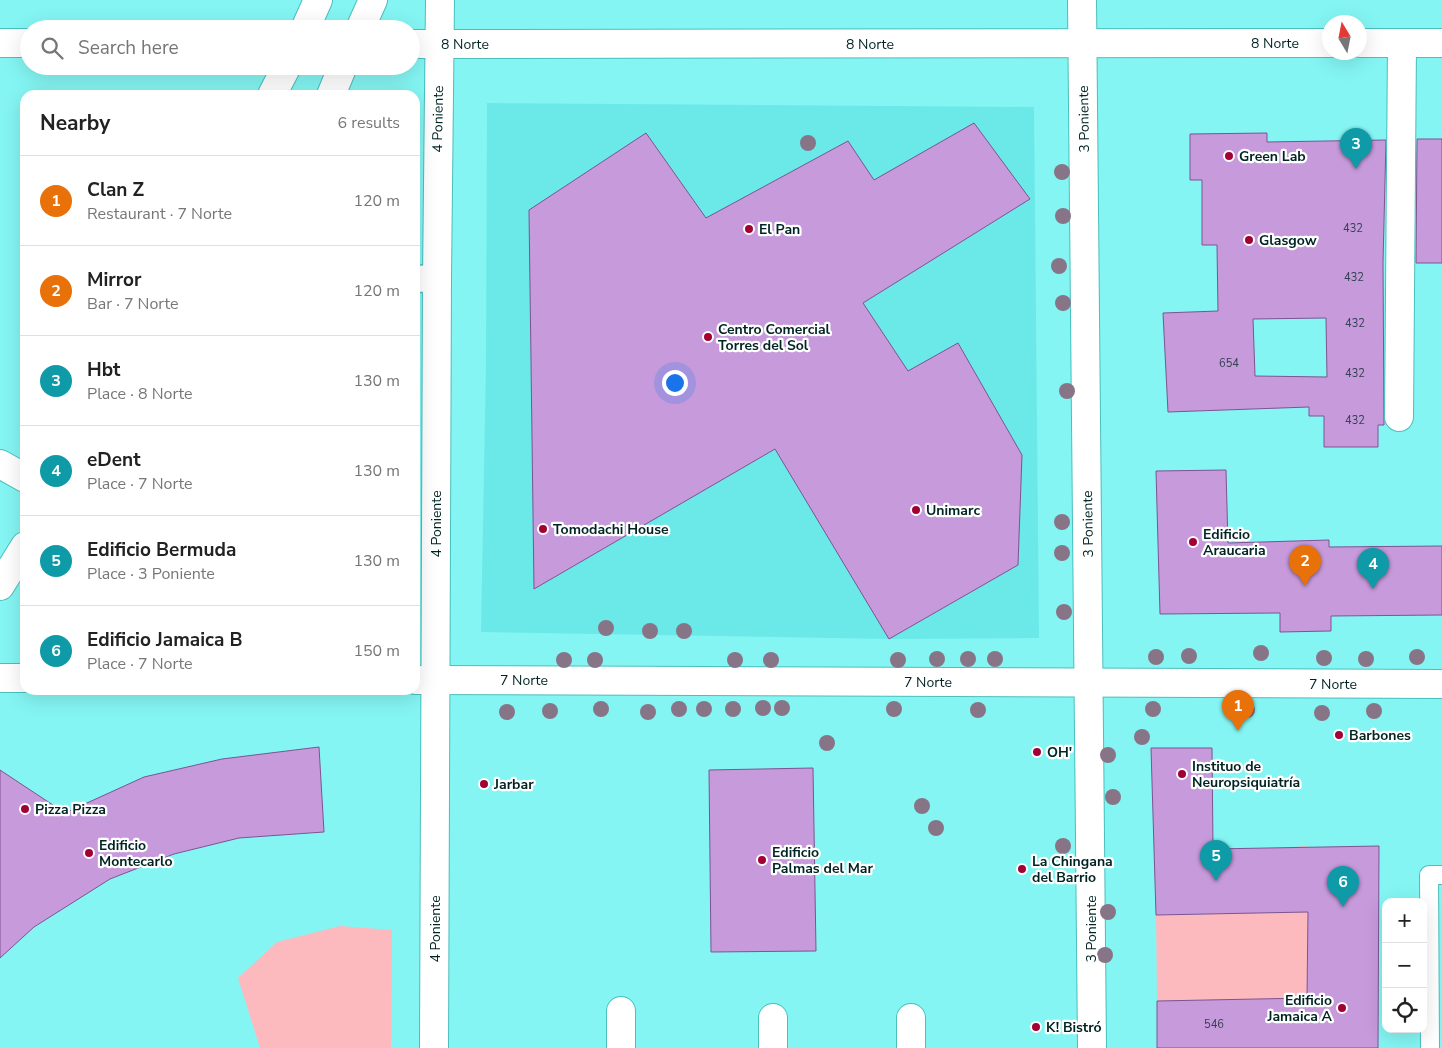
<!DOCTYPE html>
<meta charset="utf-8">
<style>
body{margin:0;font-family:"Nunito Sans",sans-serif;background:#f6f6f6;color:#222}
.controls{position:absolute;right:15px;bottom:15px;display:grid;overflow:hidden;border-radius:10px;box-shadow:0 5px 20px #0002}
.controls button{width:45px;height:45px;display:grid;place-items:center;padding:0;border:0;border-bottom:1px solid #e0e0e0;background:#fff;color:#222;font:25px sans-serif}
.compass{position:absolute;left:1322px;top:15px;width:45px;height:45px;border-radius:50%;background:#fff;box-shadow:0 5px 20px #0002;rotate:350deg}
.you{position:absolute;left:674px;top:382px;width:18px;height:18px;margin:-12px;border:4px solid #fff;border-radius:50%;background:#1a73e8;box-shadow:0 0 0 8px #1a73e833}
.badge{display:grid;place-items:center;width:32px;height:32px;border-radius:50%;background:#a10135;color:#fff;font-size:16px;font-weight:700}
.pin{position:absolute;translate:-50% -41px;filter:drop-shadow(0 1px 2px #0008)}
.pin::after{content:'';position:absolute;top:26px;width:18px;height:15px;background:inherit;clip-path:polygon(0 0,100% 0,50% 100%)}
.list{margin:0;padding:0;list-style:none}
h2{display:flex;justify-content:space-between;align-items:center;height:65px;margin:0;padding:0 20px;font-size:21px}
h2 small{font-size:16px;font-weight:400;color:#767676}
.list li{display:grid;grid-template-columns:32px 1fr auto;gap:15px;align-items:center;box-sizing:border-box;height:90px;padding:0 20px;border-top:1px solid #e0e0e0}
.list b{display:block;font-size:19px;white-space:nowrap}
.list p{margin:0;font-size:16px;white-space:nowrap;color:#767676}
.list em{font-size:16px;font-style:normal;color:#767676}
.icon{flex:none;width:28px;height:28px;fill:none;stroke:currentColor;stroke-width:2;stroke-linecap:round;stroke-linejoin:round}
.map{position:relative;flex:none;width:1442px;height:1048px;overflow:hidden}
.search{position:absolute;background:#fff;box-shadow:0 5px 20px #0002;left:20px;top:20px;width:400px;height:55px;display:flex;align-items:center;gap:12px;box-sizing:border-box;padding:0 18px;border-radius:28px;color:#767676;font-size:19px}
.panel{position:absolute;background:#fff;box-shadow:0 5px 20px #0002;left:20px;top:90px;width:400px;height:605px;border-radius:15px}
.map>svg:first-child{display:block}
.built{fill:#6ae9e8}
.green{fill:#fcbabe}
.building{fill:#c69adb;stroke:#7d5490;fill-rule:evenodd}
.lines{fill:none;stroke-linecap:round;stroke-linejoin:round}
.service-casing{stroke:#49bfbe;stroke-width:20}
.pedestrian-casing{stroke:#49bfbe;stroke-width:29}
.minor-casing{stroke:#49bfbe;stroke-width:30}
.tertiary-casing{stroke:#49bfbe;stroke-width:30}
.secondary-casing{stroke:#49bfbe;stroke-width:30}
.primary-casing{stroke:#49bfbe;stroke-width:30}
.service{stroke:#fff;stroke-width:18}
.pedestrian{stroke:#fff;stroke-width:26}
.minor{stroke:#fff;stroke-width:28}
.tertiary{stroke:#fff;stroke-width:28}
.secondary{stroke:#fff;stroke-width:28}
.primary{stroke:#fff;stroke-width:28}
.tree{fill:#877587}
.poi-dot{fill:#a10135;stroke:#fff;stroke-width:2}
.labels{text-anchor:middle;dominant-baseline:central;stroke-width:4.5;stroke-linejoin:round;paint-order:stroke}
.number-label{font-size:11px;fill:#324151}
.street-label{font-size:14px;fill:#002323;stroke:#fff}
.poi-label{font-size:14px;font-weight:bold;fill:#002323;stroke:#fff;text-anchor:start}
</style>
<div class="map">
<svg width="1442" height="1048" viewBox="0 0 1442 1048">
<rect width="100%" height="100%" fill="#84f5f3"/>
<path class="built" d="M487 103 1034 107 1039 638 889 639 481 632 486 364Z"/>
<path class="green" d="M1308 846 1307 1048 1271 999 1157 1001 1156 915 1277 913 1276 848Z
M340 926 392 930 391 1048H260L238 978 277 942Z"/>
<path class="building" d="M974 123 1030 199 863 303 908 371 958 343 1022 455 1018 565 889 639 775 449 534 589 529 210 646 133 706 218 848 141 874 180Z
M1267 133V142L1386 140 1383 263 1384 425H1378V447H1324V416H1309V407L1168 412 1163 313 1218 311 1217 245H1202V180H1190V134ZM1326 318 1327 377 1255 376 1253 319Z
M1417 139H1442V263H1416Z
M1226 470 1228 543 1329 540V547L1442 546V615L1331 616V631L1280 632V613L1160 614 1156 471Z
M319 747 324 832 239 838 174 854 110 879 34 927 0 958V770L65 813 144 777 222 759Z
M1151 748H1212L1213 849 1379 846 1378 1048H1157V1001L1307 998 1308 912 1156 915Z
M813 768 816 951 711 952 709 770Z"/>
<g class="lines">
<defs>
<path id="service" d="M1430 1048 1429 875H1442"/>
<path id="pedestrian" d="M415 279 437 278"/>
<path id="minor" d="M1082 0 1092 1048
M1399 417 1402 44
M0 464 25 478
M621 1011V1048
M773 1018V1048
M911 1018V1048"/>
<path id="tertiary" d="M0 43H29
M1360 43H1442
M411 44 1330 43
M0 678H25
M415 680 1442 684"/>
<path id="secondary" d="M434 1048 437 278 440 0"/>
<path id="primary" d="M305 29 318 0
M360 29 373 0
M272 95 287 66
M331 95 343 66
M0 586 25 546"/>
</defs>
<use href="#service" class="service-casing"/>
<use href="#pedestrian" class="pedestrian-casing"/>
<use href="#minor" class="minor-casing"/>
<use href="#tertiary" class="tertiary-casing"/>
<use href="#secondary" class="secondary-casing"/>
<use href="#primary" class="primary-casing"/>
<use href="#service" class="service"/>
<use href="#pedestrian" class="pedestrian"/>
<use href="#minor" class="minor"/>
<use href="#tertiary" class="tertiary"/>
<use href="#secondary" class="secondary"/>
<use href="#primary" class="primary"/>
</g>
<g class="tree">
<circle cx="808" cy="143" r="8"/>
<circle cx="1062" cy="172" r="8"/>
<circle cx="1063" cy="216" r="8"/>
<circle cx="1059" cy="266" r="8"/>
<circle cx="1063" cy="303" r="8"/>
<circle cx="1067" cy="391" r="8"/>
<circle cx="1062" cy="522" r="8"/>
<circle cx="1062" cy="553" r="8"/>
<circle cx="1064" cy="612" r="8"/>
<circle cx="606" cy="628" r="8"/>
<circle cx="650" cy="631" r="8"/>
<circle cx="684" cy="631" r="8"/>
<circle cx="1261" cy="653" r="8"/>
<circle cx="1189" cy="656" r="8"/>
<circle cx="1156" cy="657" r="8"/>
<circle cx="1417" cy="657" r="8"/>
<circle cx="1324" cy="658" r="8"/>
<circle cx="937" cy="659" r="8"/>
<circle cx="968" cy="659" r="8"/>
<circle cx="995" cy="659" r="8"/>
<circle cx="1366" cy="659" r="8"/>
<circle cx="564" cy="660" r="8"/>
<circle cx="595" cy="660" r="8"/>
<circle cx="735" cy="660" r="8"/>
<circle cx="771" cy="660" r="8"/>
<circle cx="898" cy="660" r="8"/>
<circle cx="763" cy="708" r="8"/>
<circle cx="782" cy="708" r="8"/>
<circle cx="601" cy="709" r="8"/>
<circle cx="679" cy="709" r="8"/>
<circle cx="704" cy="709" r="8"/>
<circle cx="733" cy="709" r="8"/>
<circle cx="894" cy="709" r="8"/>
<circle cx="1153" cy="709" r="8"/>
<circle cx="978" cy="710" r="8"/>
<circle cx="1247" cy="710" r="8"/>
<circle cx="550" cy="711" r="8"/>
<circle cx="1374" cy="711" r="8"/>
<circle cx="507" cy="712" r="8"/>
<circle cx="648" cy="712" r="8"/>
<circle cx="1322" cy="713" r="8"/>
<circle cx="1142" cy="737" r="8"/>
<circle cx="827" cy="743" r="8"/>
<circle cx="1108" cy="755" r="8"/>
<circle cx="1113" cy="797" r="8"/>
<circle cx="922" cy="806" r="8"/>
<circle cx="936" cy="828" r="8"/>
<circle cx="1063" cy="846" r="8"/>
<circle cx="1108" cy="912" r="8"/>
<circle cx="1105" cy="955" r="8"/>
</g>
<g class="poi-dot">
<circle cx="1229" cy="156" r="5"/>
<circle cx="749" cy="229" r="5"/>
<circle cx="1249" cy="240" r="5"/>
<circle cx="708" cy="337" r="5"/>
<circle cx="916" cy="510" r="5"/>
<circle cx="543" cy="529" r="5"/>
<circle cx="1193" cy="542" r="5"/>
<circle cx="1339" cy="735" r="5"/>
<circle cx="1037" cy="752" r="5"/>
<circle cx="1182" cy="774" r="5"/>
<circle cx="484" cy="784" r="5"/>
<circle cx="25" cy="809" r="5"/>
<circle cx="89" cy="853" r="5"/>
<circle cx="762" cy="860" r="5"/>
<circle cx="1022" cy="869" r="5"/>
<circle cx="1342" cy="1008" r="5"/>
<circle cx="1036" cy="1027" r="5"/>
</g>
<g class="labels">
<g class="number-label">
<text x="1353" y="228">432</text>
<text x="1354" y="277">432</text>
<text x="1355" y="323">432</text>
<text x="1229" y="363">654</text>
<text x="1355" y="373">432</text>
<text x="1355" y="420">432</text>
<text x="1214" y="1024">546</text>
</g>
<g class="street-label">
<text x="1275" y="43">8 Norte</text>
<text x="465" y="44">8 Norte</text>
<text x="870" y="44">8 Norte</text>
<text transform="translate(438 119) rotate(-89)">4 Poniente</text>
<text transform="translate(1084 119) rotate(-91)">3 Poniente</text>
<text transform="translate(436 524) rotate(-90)">4 Poniente</text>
<text transform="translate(1088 524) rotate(-91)">3 Poniente</text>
<text x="524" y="680">7 Norte</text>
<text x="928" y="682">7 Norte</text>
<text x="1333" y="684">7 Norte</text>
<text transform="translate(435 929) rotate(-90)">4 Poniente</text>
<text transform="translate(1091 929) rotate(-90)">3 Poniente</text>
</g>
<g class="poi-label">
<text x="1239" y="156">Green Lab</text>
<text x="759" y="229">El Pan</text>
<text x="1259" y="240">Glasgow</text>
<text x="718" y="329">Centro Comercial<tspan x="718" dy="16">Torres del Sol</tspan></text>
<text x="926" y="510">Unimarc</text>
<text x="553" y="529">Tomodachi House</text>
<text x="1203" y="534">Edificio<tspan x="1203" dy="16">Araucaria</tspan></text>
<text x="1349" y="735">Barbones</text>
<text x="1047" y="752">OH'</text>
<text x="1192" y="766">Instituo de<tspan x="1192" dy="16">Neuropsiquiatría</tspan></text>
<text x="494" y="784">Jarbar</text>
<text x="35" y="809">Pizza Pizza</text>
<text x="99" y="845">Edificio<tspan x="99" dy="16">Montecarlo</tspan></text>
<text x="772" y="852">Edificio<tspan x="772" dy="16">Palmas del Mar</tspan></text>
<text x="1032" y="861">La Chingana<tspan x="1032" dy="16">del Barrio</tspan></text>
<text x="1332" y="1000" text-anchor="end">Edificio<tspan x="1332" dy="16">Jamaica A</tspan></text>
<text x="1046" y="1027">K! Bistró</text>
</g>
</g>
</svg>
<div class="controls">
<button>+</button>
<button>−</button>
<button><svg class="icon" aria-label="locate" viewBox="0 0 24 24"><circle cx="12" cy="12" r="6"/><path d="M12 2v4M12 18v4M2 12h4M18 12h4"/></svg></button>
</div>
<svg class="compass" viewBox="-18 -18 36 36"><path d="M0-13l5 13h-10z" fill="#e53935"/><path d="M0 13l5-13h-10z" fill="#767676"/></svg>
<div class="you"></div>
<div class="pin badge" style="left:1238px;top:731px;background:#e8710a">1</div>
<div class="pin badge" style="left:1305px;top:586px;background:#e8710a">2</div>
<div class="pin badge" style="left:1356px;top:169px;background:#0f9aa8">3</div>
<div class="pin badge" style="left:1373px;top:589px;background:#0f9aa8">4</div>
<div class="pin badge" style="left:1216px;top:881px;background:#0f9aa8">5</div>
<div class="pin badge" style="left:1343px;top:907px;background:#0f9aa8">6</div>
<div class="search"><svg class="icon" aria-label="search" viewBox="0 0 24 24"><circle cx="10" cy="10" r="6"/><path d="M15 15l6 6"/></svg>Search here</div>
<section class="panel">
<h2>Nearby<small>6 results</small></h2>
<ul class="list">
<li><span class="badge" style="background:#e8710a">1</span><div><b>Clan Z</b><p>Restaurant · 7 Norte</p></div><em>120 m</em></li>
<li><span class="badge" style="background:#e8710a">2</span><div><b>Mirror</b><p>Bar · 7 Norte</p></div><em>120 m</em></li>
<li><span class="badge" style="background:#0f9aa8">3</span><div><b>Hbt</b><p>Place · 8 Norte</p></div><em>130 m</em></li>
<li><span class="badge" style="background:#0f9aa8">4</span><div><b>eDent</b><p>Place · 7 Norte</p></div><em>130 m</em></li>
<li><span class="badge" style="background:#0f9aa8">5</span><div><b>Edificio Bermuda</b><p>Place · 3 Poniente</p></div><em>130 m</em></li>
<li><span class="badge" style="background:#0f9aa8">6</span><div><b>Edificio Jamaica B</b><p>Place · 7 Norte</p></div><em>150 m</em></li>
</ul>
</section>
</div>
